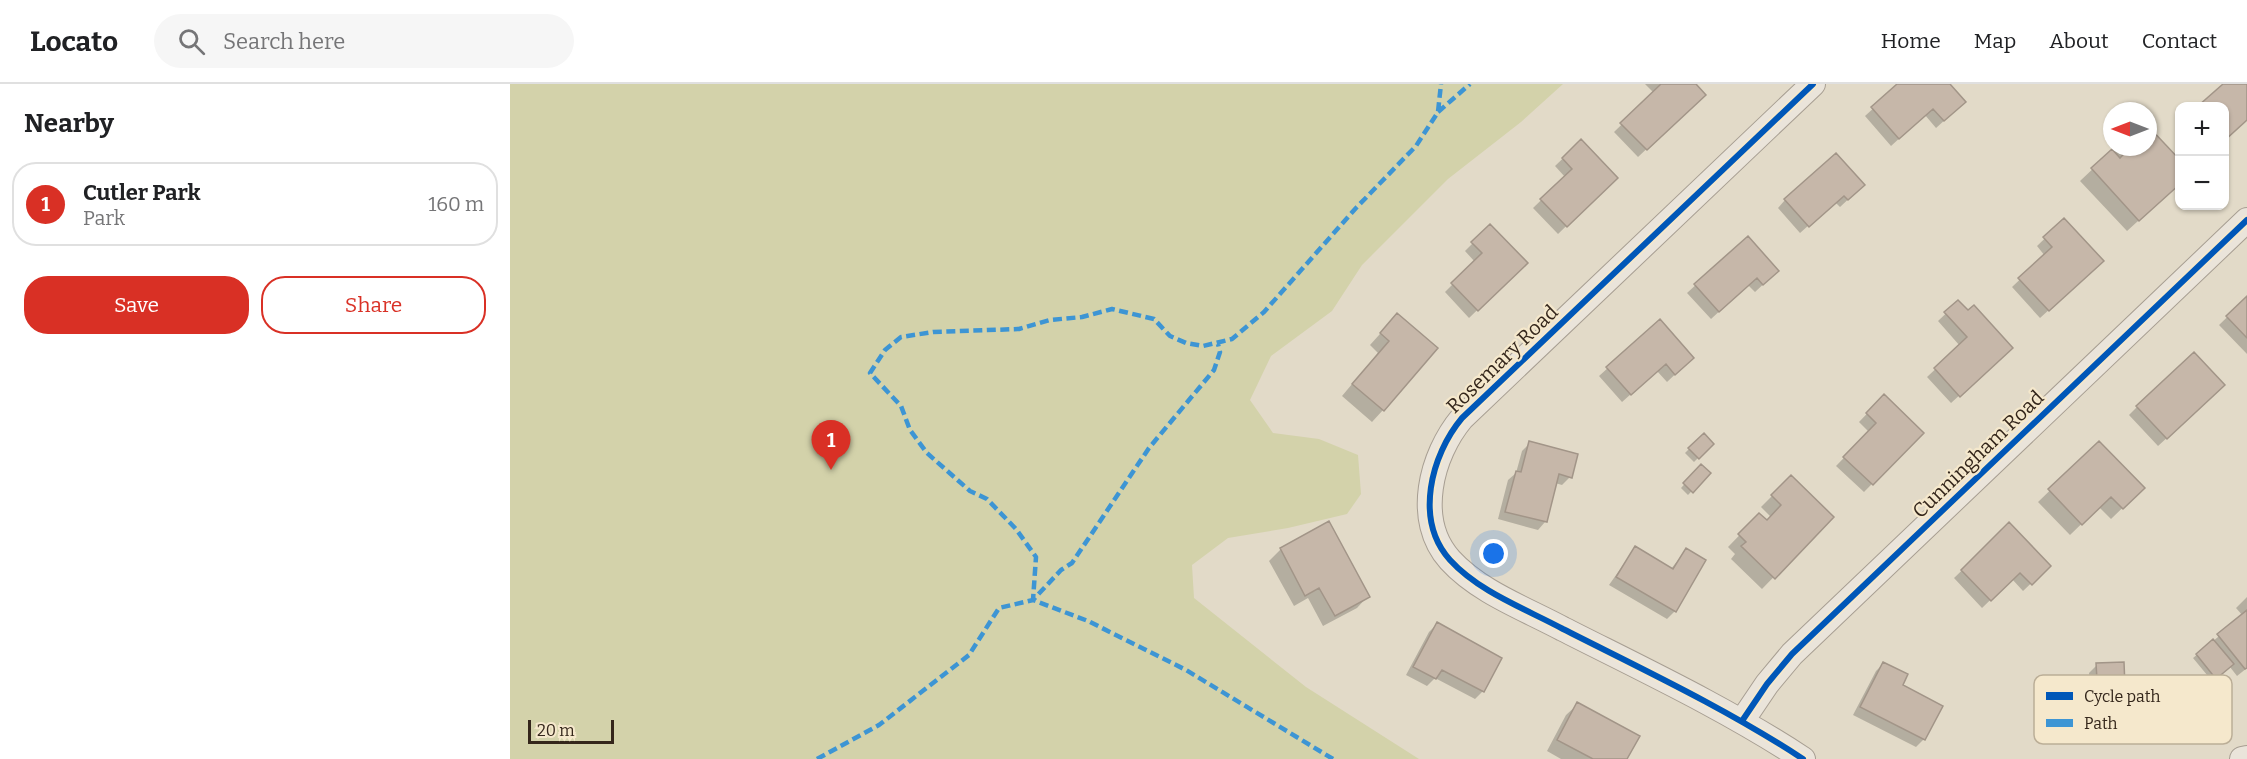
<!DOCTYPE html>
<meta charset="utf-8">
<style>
body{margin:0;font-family:Bitter,serif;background:#f6f6f6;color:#202124}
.controls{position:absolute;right:18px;top:18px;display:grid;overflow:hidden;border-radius:12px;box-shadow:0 2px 4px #0004}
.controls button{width:54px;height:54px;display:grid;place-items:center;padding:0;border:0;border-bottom:2px solid #e0e0e0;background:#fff;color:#202124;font:30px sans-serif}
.compass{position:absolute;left:1593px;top:18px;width:54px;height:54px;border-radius:50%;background:#fff;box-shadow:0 2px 4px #0004;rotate:270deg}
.scale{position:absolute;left:18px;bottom:15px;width:86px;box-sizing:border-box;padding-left:6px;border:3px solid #34261b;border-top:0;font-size:16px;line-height:21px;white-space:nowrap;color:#34261b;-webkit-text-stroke:4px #f5e8cc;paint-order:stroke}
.you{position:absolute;left:984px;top:470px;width:21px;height:21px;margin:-15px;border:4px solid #fff;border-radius:50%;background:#1a73e8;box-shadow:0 0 0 9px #1a73e833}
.badge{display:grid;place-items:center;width:39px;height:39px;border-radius:50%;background:#d93025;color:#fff;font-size:20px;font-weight:700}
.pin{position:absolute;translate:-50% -50px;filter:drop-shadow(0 2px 3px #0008)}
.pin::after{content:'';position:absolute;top:32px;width:21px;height:18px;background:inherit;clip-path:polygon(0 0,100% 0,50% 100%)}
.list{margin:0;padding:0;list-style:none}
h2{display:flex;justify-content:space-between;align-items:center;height:78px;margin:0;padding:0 24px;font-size:26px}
h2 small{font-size:20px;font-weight:400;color:#757577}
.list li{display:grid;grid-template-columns:39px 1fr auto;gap:18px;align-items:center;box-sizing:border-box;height:84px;margin:0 12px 12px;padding:0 12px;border:2px solid #e0e0e0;border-radius:24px}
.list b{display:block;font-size:22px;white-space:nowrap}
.list p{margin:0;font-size:20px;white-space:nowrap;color:#757577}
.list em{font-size:20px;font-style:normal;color:#757577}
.actions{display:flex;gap:12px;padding:18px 24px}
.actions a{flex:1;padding:14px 0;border:2px solid #d93025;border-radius:24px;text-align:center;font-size:21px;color:#d93025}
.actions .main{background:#d93025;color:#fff}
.icon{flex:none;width:33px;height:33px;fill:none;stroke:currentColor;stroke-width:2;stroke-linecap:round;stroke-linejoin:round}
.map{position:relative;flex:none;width:1737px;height:675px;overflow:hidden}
header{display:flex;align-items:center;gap:36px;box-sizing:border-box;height:84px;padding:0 30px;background:#fff;border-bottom:2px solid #e0e0e0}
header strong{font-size:28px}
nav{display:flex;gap:33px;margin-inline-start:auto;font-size:21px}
.search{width:420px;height:54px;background:#f6f6f6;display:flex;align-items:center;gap:15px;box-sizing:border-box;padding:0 21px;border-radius:33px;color:#757577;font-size:22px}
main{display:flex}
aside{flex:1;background:#fff}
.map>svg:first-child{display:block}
.green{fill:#d3d2aa}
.shadow{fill:#0003}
.building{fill:#c6b7a9;stroke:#a29588;stroke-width:1.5}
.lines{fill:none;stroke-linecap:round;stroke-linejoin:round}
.street-casing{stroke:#a79e92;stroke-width:26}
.street{stroke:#eae4da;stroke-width:24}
.quiet{stroke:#3d95d4;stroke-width:4.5;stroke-dasharray:9 4.5;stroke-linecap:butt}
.cycleway-casing{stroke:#f5e8cc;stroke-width:10}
.cycleway{stroke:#0057b8;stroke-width:6}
.labels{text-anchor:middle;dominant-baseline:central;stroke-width:4.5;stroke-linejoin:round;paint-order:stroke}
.street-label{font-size:20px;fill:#34261b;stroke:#f5e8cc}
.key{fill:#f5e8cc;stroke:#bbae97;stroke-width:1.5}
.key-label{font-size:16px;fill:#34261b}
</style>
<header>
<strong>Locato</strong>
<div class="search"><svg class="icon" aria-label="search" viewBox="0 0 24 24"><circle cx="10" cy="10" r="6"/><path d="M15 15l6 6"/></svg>Search here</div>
<nav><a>Home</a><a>Map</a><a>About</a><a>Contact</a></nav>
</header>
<main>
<aside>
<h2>Nearby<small></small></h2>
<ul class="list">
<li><span class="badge">1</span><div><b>Cutler Park</b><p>Park</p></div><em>160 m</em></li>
</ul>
<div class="actions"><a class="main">Save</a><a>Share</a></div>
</aside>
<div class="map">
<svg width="1737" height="675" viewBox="0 0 1737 675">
<rect width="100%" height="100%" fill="#e2dac8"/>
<path class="green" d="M0 0H1053L1011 38 938 95 852 181 822 227 761 272 740 316 763 349 809 355 848 371 851 410 837 430 778 444 718 454 682 481 684 514 796 603 909 675H0Z"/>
<path class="shadow" d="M1135 0H1184L1194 11 1128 73 1104 48 1144 9Z
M1390 0H1438L1446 26 1426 44 1415 31 1381 62 1355 32Z
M1638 44 1670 99 1617 147 1570 97 1606 63H1638Z
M1071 57 1106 94 1048 150 1023 124 1055 93 1045 82Z
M1345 109 1330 123 1325 118 1290 149 1268 124 1275 116Z
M1554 136 1584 185 1530 234 1502 203 1535 172 1527 162Z
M980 142 1016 179 959 234 935 208 965 178 955 167Z
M1237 154 1259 195 1245 208 1238 201 1201 235 1177 209Z
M1737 214V270L1709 241Z
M1448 218 1493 272 1441 319 1417 293 1450 262 1428 237Z
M887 231 873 326 862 338 832 312 868 269 860 261Z
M1149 238 1174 282 1157 298 1147 287 1112 318 1089 292Z
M1706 309 1648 362 1619 331 1627 323Z
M1374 312 1412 349 1354 408 1326 382 1359 348 1349 338Z
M1193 351 1202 360 1184 378 1175 369Z
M1020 359 1060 393 1052 401 1045 399 1035 438 1028 446 988 435 998 396 1006 389 1012 367Z
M1589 359 1633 404 1601 435 1589 423 1560 451 1528 418Z
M1191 382 1199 389 1178 411 1171 404Z
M1281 393 1322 433 1252 505 1221 475 1225 470 1218 463 1249 431 1256 438 1261 433 1251 423Z
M818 439 858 512 847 524 813 542 798 514 784 522 759 477 771 465Z
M1499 441 1539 482 1513 507 1502 495 1472 524 1444 494Z
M1125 464 1161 485 1176 466 1194 477 1165 527 1157 535 1099 501Z
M1737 513V584L1727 592 1720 583 1702 597 1683 574 1733 532 1726 524Z
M927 540 990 574 972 608 965 615 925 594 917 602 896 591 919 548Z
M1374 579 1391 602 1430 622 1414 655 1406 663 1343 631 1366 587Z
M1587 581 1615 627 1607 635 1583 637 1575 644 1539 646 1537 608 1545 600 1580 598 1579 589Z
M1068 620 1116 675H1051L1037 667 1056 631Z"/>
<path class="building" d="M1151 0H1186L1196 11 1137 66 1110 39Z
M1387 0H1440L1456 18 1434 37 1423 25 1389 55 1361 23Z
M1713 0H1737V36L1714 57V22H1688Z
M1638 42 1670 76V100L1629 137 1581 84 1602 65 1610 74 1618 65 1616 63H1638Z
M1071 55 1108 94 1057 143 1030 115 1062 85 1052 74Z
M1326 69 1355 101 1338 116 1334 112 1299 143 1274 115Z
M1554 134 1594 177 1539 227 1508 194 1542 163 1533 153Z
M980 140 1018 179 968 227 941 199 972 169 961 158Z
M1238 152 1269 187 1253 201 1247 194 1209 228 1184 200Z
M1737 212V254L1716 232Z
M1448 216 1458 226 1464 221 1503 264 1450 313 1424 284 1457 253 1434 228Z
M887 229 928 264 874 327 842 300 879 257 870 249Z
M1150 235 1184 274 1165 291 1156 280 1121 311 1096 283Z
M1684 268 1715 301 1657 355 1626 322Z
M1374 310 1414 349 1363 401 1333 373 1366 339 1356 329Z
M1194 349 1204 360 1189 375 1178 364Z
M1019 357 1068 370 1062 394 1049 390 1037 438 995 428 1006 387 1011 388Z
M1589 357 1635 404 1613 425 1601 413 1572 441 1538 405Z
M1191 380 1201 389 1183 409 1173 399Z
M1281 391 1324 433 1265 495 1231 462 1236 458 1228 450 1249 429 1257 436 1271 421 1261 411Z
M819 437 860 513 825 532 809 504 795 512 770 464Z
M1499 438 1541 482 1522 501 1510 489 1481 517 1451 486Z
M1125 462 1163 485 1176 464 1196 476 1166 528 1106 493Z
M1737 526V584L1735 585 1707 550Z
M927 538 992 574 974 608 932 586 926 595 903 583Z
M1703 555 1724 580 1706 595 1686 570Z
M1373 578 1398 590 1393 601 1433 622 1415 656 1350 623Z
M1614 578 1616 628 1584 630 1585 636 1546 639 1544 598 1587 596 1586 579Z
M1067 618 1130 652 1117 675H1083L1047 656Z"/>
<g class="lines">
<defs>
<path id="street" d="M1232 637 1257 600 1282 570 1737 136
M1293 675C1217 625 1134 586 1053 545 1016 525 969 508 940 476 904 436 921 371 952 334L1303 0
M1732 675 1737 674"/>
</defs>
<use href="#street" class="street-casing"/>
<use href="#street" class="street"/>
<path class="quiet" d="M928 28 960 0
M307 675 369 641 459 571 489 524 523 516 551 486 562 479 639 364 704 286 710 268 708 260
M823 675 676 586 578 537 523 516 526 473 506 445 477 415 460 407 417 369 400 346 391 322 360 289 375 266 391 253 423 248 509 245 540 236 572 233 602 225 644 235 660 252 676 259 693 262 722 255 754 228 846 124 906 62 928 28 931 0"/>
<defs>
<path id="cycleway" d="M1232 637 1257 600 1282 570 1737 136
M1293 675C1217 625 1134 586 1053 545 1016 525 969 508 940 476 904 436 921 371 952 334L1303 0"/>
</defs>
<use href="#cycleway" class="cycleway-casing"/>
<use href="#cycleway" class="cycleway"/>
</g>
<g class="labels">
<g class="street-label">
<text transform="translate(992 275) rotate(-44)">Rosemary Road</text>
<text transform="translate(1468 370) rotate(-44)">Cunningham Road</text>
</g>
</g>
<rect x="1524" y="591" width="198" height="69" rx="9" class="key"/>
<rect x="1536" y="608" width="27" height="8" fill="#0057b8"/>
<rect x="1536" y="635" width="27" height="8" fill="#3d95d4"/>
<g class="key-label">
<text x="1574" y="618">Cycle path</text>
<text x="1574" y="645">Path</text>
</g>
</svg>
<div class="controls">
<button>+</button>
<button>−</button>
</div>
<svg class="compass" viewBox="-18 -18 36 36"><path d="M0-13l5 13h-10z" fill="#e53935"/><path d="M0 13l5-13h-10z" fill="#757577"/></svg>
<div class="scale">20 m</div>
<div class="you"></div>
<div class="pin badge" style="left:321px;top:386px">1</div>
</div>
</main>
